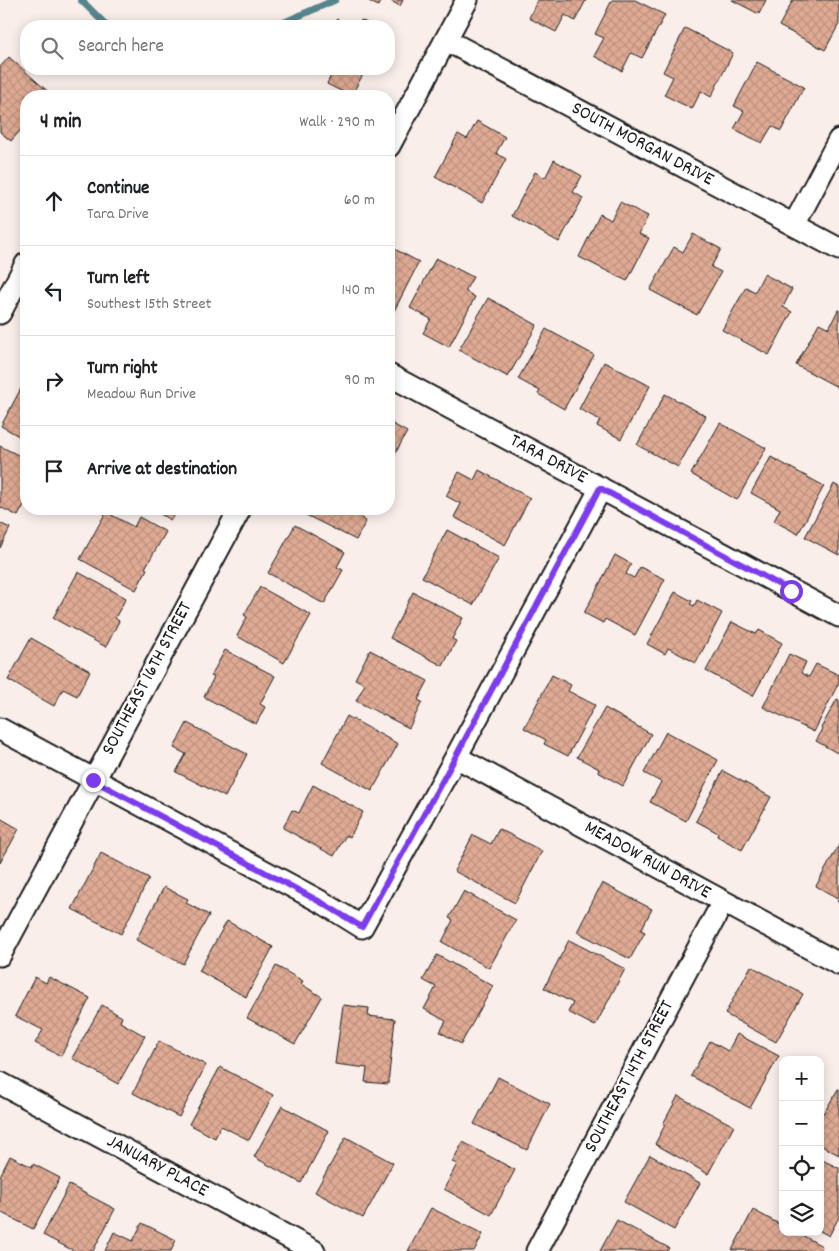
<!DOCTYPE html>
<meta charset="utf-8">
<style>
body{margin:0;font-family:Dekko,sans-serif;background:#f2f2f2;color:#202124}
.controls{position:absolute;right:15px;bottom:15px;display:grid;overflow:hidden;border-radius:10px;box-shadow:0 2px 12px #0003}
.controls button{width:45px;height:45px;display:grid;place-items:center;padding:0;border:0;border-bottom:1px solid #e0e0e0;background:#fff;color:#202124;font:25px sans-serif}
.stop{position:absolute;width:15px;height:15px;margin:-11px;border:4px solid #7c3aed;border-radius:50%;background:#fff}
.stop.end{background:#7c3aed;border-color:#fff;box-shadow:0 1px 5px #0008}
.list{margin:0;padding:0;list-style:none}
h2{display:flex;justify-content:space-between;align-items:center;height:65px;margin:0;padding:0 20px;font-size:21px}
h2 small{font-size:16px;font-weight:400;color:#757577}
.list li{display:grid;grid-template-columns:32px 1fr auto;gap:15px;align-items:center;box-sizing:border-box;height:90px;padding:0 20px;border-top:1px solid #e0e0e0}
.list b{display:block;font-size:19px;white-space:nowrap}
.list p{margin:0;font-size:16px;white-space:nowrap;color:#757577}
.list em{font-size:16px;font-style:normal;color:#757577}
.icon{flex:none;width:28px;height:28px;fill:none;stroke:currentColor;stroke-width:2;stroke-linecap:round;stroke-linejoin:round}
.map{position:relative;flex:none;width:839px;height:1251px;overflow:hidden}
.search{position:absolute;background:#fff;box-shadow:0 2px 12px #0003;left:20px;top:20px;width:375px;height:55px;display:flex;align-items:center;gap:12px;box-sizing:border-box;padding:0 18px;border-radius:20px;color:#757577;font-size:19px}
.panel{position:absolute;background:#fff;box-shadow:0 2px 12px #0003;left:20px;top:90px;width:375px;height:425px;border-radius:20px}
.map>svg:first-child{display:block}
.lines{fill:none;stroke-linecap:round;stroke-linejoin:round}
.stream{stroke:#55858c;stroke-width:7}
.building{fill:url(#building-cross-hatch);stroke:#1c1c1c}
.minor-casing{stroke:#1c1c1c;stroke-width:25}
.minor{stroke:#fff;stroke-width:21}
.route{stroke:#7c3aed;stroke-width:6}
.labels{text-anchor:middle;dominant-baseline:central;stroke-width:4.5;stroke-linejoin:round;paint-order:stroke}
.street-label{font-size:19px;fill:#1c1c1c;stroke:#fff}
</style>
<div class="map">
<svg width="839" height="1251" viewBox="0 0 839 1251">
<defs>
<pattern id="building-cross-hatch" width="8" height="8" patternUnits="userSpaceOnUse" patternTransform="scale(1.25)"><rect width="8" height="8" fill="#dfaa94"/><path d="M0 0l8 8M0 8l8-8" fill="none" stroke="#bf927f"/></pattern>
</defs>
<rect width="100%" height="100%" fill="#f9eeea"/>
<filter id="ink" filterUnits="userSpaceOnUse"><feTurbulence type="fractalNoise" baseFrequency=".02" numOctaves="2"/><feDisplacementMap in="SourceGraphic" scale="10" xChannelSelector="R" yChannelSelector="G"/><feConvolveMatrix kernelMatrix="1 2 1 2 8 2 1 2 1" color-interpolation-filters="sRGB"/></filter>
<g filter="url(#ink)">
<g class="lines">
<path class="stream" d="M81 0 107 26
M276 26 335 0"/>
</g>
<path class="building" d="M367 0H381L378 6Z
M389 0H403L400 6Z
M536 0H586L575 21 565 15 556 32 529 18 537 1Z
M612 0H635L665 15 642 58 631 53 622 71 594 56 604 38 595 34Z
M732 0H766L759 14Z
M793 0H839V24L825 50 779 26Z
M337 19 351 26H333Z
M361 20 373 26H358Z
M685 28 733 53 711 97 701 91 692 109 664 95 673 77 663 72Z
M9 57 53 96H26V124L11 141 0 132V67Z
M757 62 804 87 781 131 772 126 762 143 734 129 744 111 734 106Z
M320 69H366L351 96 327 84 331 75Z
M477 121 505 137 496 153 506 159 482 203 435 177 458 134 467 139Z
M554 160 582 176 573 192 583 198 559 242 512 216 535 172 545 178Z
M620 202 648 216 639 234 649 238 627 281 579 257 600 214 611 220Z
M693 234 721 249 711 267 721 272 697 315 650 290 674 247 683 252Z
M389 246 419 262 392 315 389 314Z
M436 258 473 277 465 291 475 297 449 347 423 333 431 319 410 308Z
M764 274 792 289 783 307 792 312 769 355 722 330 746 287 755 292Z
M488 298 537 325 508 377 459 350Z
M838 310H839V388L796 365 819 323 829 328Z
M546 329 594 355 564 409 538 394 540 391 518 379Z
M604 362 650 386 621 439 597 426 600 420 579 409Z
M25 381H26V440L1 426Z
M665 394 706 416 678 467 637 445Z
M389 422 407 432 389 465Z
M720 423 766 448 737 500 691 474Z
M0 446 26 459V501L18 516 0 507Z
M771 457 824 486 798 534 774 521 780 509 751 493Z
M479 470 530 498 505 545 454 517 461 504 446 496 459 472 474 480Z
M834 484 839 487V555L805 537Z
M151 509H177L171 520Z
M304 509H366L361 518 366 521 356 540 302 513Z
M106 512 134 527 139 517 166 532 145 568 147 569 136 590 80 559Z
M0 523 10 528 0 548Z
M295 525 345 552 337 567 343 570 324 604 268 573Z
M447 530 499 558 473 605 422 577Z
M615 555 631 564 626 574 634 578 640 567 665 579 635 635 605 619 603 623 584 613Z
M78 572 126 598 115 618 119 621 106 647 53 618Z
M260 587 311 615 284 663 237 636 247 617 244 615Z
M413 592 463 618 452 639 456 641 443 666 390 638Z
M675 592 692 601 690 604 694 606 697 600 722 613 696 663 668 648 665 654 647 644Z
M732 622 756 634 759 630 782 643 753 696 706 671Z
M31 638 90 671 77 696 63 689 54 706 8 680Z
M225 650 275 676 260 704 265 707 256 724 204 697 214 677 211 676Z
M370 650 428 681 418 700 422 702 409 728 356 701 365 684 355 679Z
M789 654 806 662 801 673 809 677 816 664 839 675V682L814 732 763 707Z
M552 675 571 685 568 691 595 705 568 756 544 744 546 740 524 728Z
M837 699 839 700V754L816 741 823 729 821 728Z
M605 708 651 734 623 786 598 772 599 769 577 757Z
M347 716 398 744 372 791 322 763Z
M187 723 247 754 225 797 176 772 186 754 174 748Z
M666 732 718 760 686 821 650 802 661 782 644 773Z
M723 771 771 797 742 850 717 836 718 833 696 821Z
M313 785 363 812 350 837 346 835 334 856 283 828 292 810 299 813Z
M0 818 19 829 0 863Z
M499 829 542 851 515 903 454 871 473 835 491 844Z
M839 845V903L837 901 839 899 816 886Z
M101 853 149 878 121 934 72 909Z
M602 883 652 909 641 930 645 932 630 959 577 932Z
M164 887 188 899 186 903 209 915 183 964 136 940Z
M464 891 516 920 489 968 442 942 453 920 449 918Z
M227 921 273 947 246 997 199 971Z
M569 940 625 969 595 1026 568 1012 573 1003 544 988Z
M437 955 493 986 461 1044 440 1032 446 1021 424 1009 436 987 423 980Z
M276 966 303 981 301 984 322 997 295 1044 247 1018Z
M751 966 803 994 776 1042 725 1014Z
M35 977 46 983 49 977 90 998 61 1056 35 1043 43 1030 15 1016Z
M102 1005 122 1017 120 1022 145 1036 118 1084 72 1058Z
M343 1005 369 1008 368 1016 395 1019 388 1084 365 1082 367 1068 335 1064Z
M737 1034 779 1056 750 1108 691 1076 710 1041 728 1051Z
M159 1041 206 1065 179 1117 133 1093Z
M220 1067 273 1095 249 1140 221 1126 215 1138 189 1124Z
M498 1077 550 1104 527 1150 474 1124Z
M838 1089H839V1155L820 1145V1111L824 1113Z
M678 1096 734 1126 708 1174 655 1144 665 1125 663 1124Z
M282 1106 329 1131 301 1183 254 1157Z
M346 1137 393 1163 363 1218 315 1192Z
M463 1142 515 1170 491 1215 444 1189 457 1164 452 1162Z
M650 1155 700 1183 674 1230 624 1202Z
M10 1156 32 1167 33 1164 60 1178 33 1229 0 1212V1176Z
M820 1159 839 1168V1217L829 1236 820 1231Z
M69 1185 115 1209 93 1251H74L43 1235Z
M431 1208 483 1234 474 1251H408Z
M753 1210 783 1226V1232H796L822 1246 820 1251 732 1250Z
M617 1220 669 1248 667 1251H600Z
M142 1223 176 1240 171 1251H105L114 1232 133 1241Z"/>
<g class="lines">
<defs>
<path id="minor" d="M446 40 839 249
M389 146 467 0
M794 225 839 140
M0 313 26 264
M389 375 839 616
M0 729 325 904 362 927 456 757 601 488
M456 757 839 964
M0 955 240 509
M0 1083 314 1251
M537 1251 723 902"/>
</defs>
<use href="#minor" class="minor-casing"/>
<use href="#minor" class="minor"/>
</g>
</g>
<g class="lines" filter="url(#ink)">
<path class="route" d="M93 780 324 904 362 927 456 756 600 488 791 591"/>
</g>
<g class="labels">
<g class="street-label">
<text transform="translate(642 145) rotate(28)">SOUTH MORGAN DRIVE</text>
<text transform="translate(548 460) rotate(28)">TARA DRIVE</text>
<text transform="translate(148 679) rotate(-62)">SOUTHEAST 16TH STREET</text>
<text transform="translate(647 861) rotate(29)">MEADOW RUN DRIVE</text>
<text transform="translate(630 1077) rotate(-62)">SOUTHEAST 14TH STREET</text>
<text transform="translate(157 1167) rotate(28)">JANUARY PLACE</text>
</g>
</g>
</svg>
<div class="controls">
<button>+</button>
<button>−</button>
<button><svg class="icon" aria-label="locate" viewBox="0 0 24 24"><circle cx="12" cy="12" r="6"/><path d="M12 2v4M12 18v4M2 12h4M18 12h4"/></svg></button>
<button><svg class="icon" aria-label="layers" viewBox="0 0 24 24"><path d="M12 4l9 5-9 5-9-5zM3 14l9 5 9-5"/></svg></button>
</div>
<div class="stop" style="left:791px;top:591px"></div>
<div class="stop end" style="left:93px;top:780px"></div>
<div class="search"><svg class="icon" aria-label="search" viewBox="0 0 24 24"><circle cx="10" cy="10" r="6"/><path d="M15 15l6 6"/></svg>Search here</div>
<section class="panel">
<h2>4 min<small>Walk · 290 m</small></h2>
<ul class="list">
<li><svg class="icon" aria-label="ahead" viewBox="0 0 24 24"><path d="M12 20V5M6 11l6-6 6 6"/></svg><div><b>Continue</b><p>Tara Drive</p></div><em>60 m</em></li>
<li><svg class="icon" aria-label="left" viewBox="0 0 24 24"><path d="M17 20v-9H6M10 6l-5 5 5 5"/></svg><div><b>Turn left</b><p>Southest 15th Street</p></div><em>140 m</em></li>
<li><svg class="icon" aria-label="right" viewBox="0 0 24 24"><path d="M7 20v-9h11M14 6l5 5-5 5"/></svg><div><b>Turn right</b><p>Meadow Run Drive</p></div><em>90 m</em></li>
<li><svg class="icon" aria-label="arrive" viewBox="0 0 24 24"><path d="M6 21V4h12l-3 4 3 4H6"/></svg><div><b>Arrive at destination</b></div></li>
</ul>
</section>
</div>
